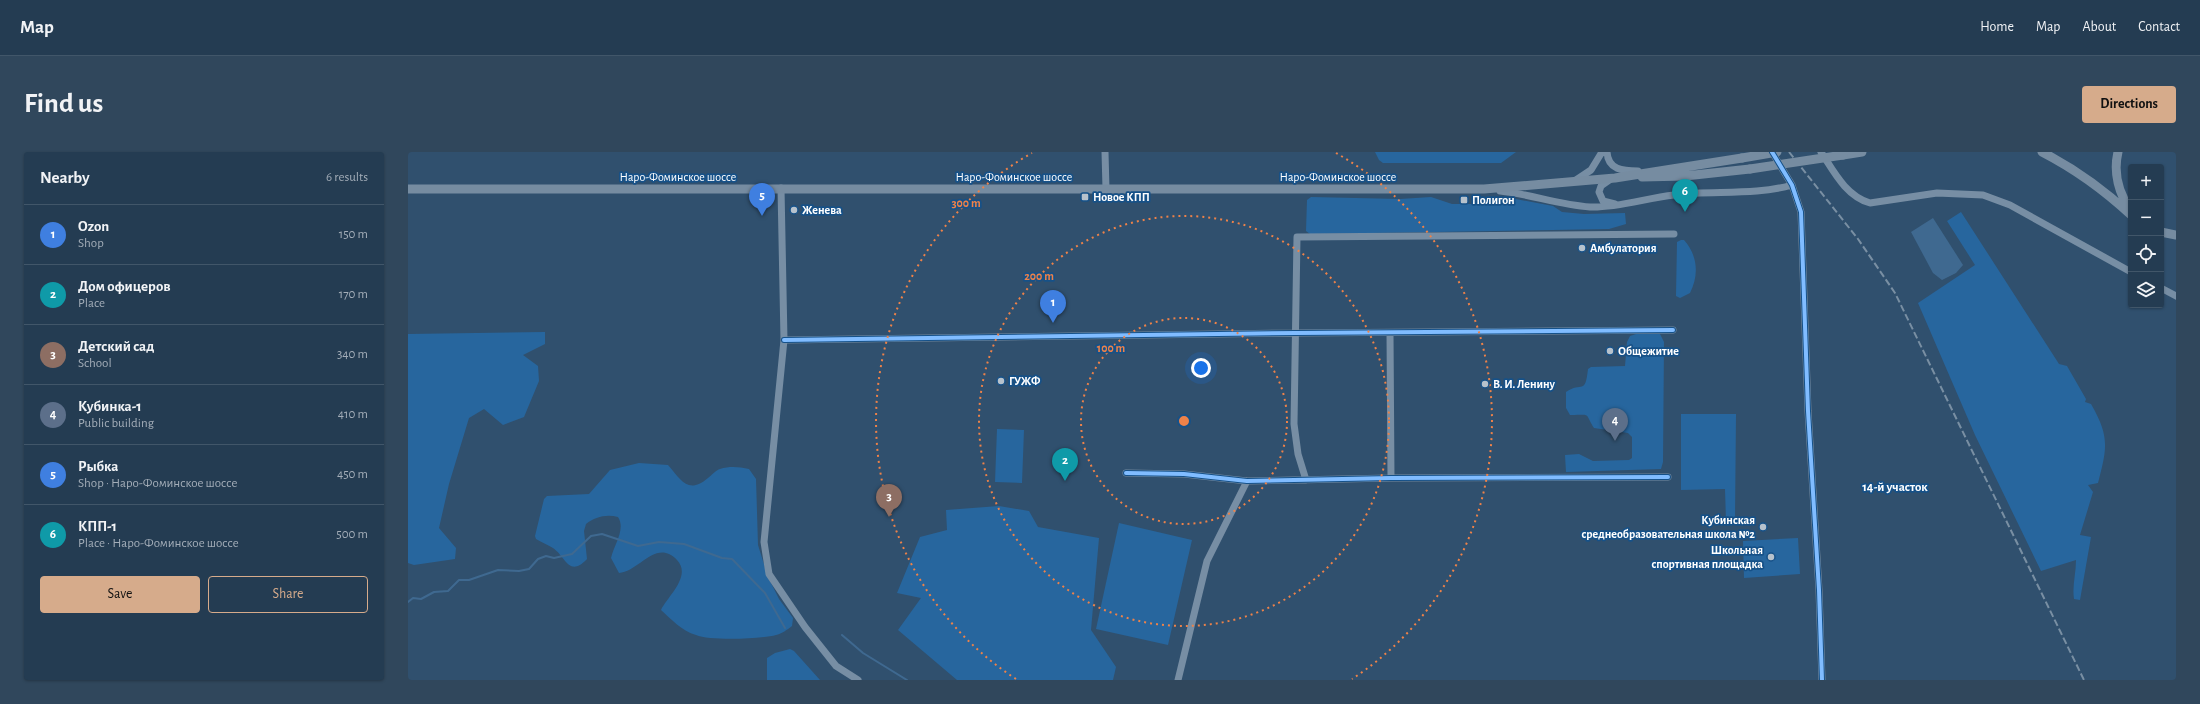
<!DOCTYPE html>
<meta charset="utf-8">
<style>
body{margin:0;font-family:"Alegreya Sans",sans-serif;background:#30475c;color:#f1f3f6}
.controls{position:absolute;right:12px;top:12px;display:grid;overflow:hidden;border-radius:4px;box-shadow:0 1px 3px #0004}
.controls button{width:36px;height:36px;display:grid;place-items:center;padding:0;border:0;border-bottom:1px solid #415669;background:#243c52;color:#f1f3f6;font:20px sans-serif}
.you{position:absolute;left:793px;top:216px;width:14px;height:14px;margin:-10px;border:3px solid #fff;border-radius:50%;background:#1a73e8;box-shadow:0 0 0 6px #1a73e833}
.badge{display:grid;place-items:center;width:26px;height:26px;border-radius:50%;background:#d6ab8b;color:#fff;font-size:13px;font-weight:700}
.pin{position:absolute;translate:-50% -33px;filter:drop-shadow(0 1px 2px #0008)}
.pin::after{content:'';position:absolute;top:21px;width:14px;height:12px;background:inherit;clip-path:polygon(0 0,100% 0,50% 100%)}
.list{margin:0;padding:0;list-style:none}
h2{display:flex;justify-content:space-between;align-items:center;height:52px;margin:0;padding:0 16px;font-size:17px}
h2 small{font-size:13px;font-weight:400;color:#a3adb8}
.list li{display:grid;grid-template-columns:26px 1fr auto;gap:12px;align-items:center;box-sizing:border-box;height:60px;padding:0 16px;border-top:1px solid #415669}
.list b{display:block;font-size:15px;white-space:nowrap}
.list p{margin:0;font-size:13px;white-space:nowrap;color:#a3adb8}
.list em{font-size:13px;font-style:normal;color:#a3adb8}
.actions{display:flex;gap:8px;padding:12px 16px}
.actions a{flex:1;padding:9px 0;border:1px solid #d6ab8b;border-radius:4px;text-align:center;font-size:14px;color:#d6ab8b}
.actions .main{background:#d6ab8b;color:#111}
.icon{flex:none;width:22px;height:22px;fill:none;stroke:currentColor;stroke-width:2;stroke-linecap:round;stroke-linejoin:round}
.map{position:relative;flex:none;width:1768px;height:528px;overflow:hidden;border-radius:4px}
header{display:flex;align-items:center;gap:24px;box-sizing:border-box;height:56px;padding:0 20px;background:#243c52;border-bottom:1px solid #415669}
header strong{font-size:19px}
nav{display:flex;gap:22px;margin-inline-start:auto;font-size:14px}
.intro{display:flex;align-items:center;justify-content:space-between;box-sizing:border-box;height:96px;padding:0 24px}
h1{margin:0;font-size:28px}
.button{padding:10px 18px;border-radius:4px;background:#d6ab8b;color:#111;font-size:14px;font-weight:700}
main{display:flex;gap:24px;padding:0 24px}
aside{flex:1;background:#243c52;border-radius:4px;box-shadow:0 1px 3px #0004}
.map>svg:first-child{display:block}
.green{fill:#27669e}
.water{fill:#3f6990}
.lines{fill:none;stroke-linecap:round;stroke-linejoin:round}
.stream{stroke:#3f6990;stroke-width:2}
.minor{stroke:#778ea4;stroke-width:7}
.major{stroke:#768ca1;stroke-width:9}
.rail{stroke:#798fa3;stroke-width:2;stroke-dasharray:7 3;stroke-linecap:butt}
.major-bridge{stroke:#768ca1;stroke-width:9}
.cycleway-casing{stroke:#165188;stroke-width:6}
.cycleway{stroke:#80bcff;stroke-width:4}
.ring{fill:none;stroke:#ee8249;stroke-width:2;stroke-dasharray:2 4}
.poi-dot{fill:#b7c2cc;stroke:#165188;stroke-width:1.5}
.labels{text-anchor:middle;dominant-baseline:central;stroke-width:3.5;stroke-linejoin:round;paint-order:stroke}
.street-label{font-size:12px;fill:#fff;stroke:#165188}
.poi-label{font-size:12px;font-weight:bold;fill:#fff;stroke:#165188;text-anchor:start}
.neighbourhood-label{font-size:13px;font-weight:bold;fill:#fff;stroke:#165188}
.centre{fill:#ee8249;stroke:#165188;stroke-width:2}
.ring-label{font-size:12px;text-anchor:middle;font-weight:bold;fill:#ee8249;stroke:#165188;stroke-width:3.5;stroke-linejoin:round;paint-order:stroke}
</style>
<header>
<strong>Map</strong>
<nav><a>Home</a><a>Map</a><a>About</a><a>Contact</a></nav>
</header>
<div class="intro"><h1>Find us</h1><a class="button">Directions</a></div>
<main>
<aside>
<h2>Nearby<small>6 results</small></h2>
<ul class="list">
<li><span class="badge" style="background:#3f7fe0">1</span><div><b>Ozon</b><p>Shop</p></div><em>150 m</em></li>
<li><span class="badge" style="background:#0f9aa8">2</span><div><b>Дом офицеров</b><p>Place</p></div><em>170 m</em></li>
<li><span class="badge" style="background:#8d6e63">3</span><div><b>Детский сад</b><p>School</p></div><em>340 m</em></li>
<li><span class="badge" style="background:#5c6f8a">4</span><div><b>Кубинка-1</b><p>Public building</p></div><em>410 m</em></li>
<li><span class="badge" style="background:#3f7fe0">5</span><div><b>Рыбка</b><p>Shop · Наро-Фоминское шоссе</p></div><em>450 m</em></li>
<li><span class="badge" style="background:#0f9aa8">6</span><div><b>КПП-1</b><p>Place · Наро-Фоминское шоссе</p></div><em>500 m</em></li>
</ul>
<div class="actions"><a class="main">Save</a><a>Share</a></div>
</aside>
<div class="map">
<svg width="1768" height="528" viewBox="0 0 1768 528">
<rect width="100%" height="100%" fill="#30506e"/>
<path class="green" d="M967 0H1108L1093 11H975L971 8Z
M903 45 992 47 1023 45 1044 52H1071L1086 46 1097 45 1145 54 1154 60 1176 62 1217 61 1218 72 1201 77 902 82 898 79 899 48Z
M1553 60 1651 212 1659 214 1678 247 1677 250 1683 252C1702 285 1699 296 1690 331L1680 333 1685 340 1672 383 1683 385 1672 448 1666 447C1664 434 1668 422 1668 408L1633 419 1567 283 1510 151 1567 113 1539 69Z
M1273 88H1276C1290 104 1291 123 1282 141L1272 146 1268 144 1269 90Z
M137 180V192L115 203 130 214 131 229 116 265 95 273 76 257 61 266 41 332 31 376 48 396 47 407 6 413 0 411V182Z
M1228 182H1252L1256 190 1255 310 1253 317 1158 320 1157 303 1171 302 1185 309 1221 308 1224 306V285L1220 281 1186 276C1176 260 1184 263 1162 263L1158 256V240C1174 229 1177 244 1180 217L1183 215 1217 214 1219 190 1222 184Z
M1273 262H1328L1327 367 1324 369H1318L1317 337 1273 338Z
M589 277 616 278 614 331 587 330Z
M231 311 260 313C273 328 280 343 300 326 304 323 308 318 312 317 322 314 331 315 341 317L348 327 350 393 360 425 371 447 385 466 384 474C379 478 373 482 368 483 353 487 302 489 288 483 274 479 263 467 253 458 260 444 284 424 269 408 248 386 231 420 211 421L203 406C206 393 218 377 210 365 198 362 187 365 178 372L176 379 179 407C161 426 158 405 145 396 140 393 133 390 128 387L127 384 136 347 139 344 181 342 202 318Z
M591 354 621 359 630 375 691 386 683 478 708 515 705 528H549L490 478 513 446 489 441 512 385 539 378 538 358Z
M711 371 784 388 760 493 688 477Z
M1390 386 1392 422 1336 426 1335 389Z
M382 497 386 499 412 528H359V506L367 501Z"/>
<path class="water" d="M1525 66 1555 113 1548 121 1534 128 1525 121 1503 80Z"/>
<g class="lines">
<path class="stream" d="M0 450 5 446 13 447 26 440 40 439 51 428H61L90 418 111 419 121 417 130 407 138 404 146 406 164 402 183 384 194 382 230 394 251 390 276 392 314 406 324 407 357 441 377 476
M434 483 455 501 499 528"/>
<path class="minor" d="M697 0 698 37
M1199 0C1200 18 1215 19 1230 19
M1364 0 1384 33 1393 60 1400 259 1411 438 1414 528
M1413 0C1426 20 1438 44 1462 51L1529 41 1575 43 1602 53 1723 120
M1203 27 1193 34 1191 40 1195 49 1207 52
M1168 28 1183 18 1194 0
M373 36 376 188 356 390 361 422 397 475 428 514 450 528
M1092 39C1122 42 1151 53 1182 55 1210 56 1238 46 1266 43 1305 38 1346 44 1384 33
M1753 136 1768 144
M982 181 983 326
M376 188 888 181 1265 178
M718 321 776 322 839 329 983 326 1260 325
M898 328 890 302 886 272 889 85 1266 82
M770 528 799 409 839 329"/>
<path class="major" d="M1634 0C1667 17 1696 38 1723 63
M1710 0C1705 21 1711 42 1723 59
M1435 3 1454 0
M1234 25 1277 24 1342 17
M0 37H1076L1207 26 1334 6
M1753 80 1768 83"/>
<path class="rail" d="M1381 0 1450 87 1487 141 1676 528"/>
<path class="major-bridge" d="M1334 6 1369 0
M1342 17 1435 3"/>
<defs>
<path id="cycleway" d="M1364 0 1384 33 1393 60 1400 259 1411 438 1414 528
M376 188 888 181 1265 178
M718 321 776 322 839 329 983 326 1260 325"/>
</defs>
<use href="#cycleway" class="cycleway-casing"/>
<use href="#cycleway" class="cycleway"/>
</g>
<g class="ring">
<circle cx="776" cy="269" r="103"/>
<circle cx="776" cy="269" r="205"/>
<path d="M608 527A308 308 0 0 1 624 1M928 1A308 308 0 0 1 944 527"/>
</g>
<g class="poi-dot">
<rect x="673" y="41" width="8" height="8" rx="2"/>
<rect x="1052" y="44" width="8" height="8" rx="2"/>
<circle cx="386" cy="58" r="4"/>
<circle cx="1174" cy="96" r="4"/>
<circle cx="1202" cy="199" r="4"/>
<circle cx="593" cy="229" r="4"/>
<circle cx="1077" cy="232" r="4"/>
<circle cx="1355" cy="375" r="4"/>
<circle cx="1363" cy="405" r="4"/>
</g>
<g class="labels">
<g class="street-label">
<text x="270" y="25">Наро-Фоминское шоссе</text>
<text x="606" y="25">Наро-Фоминское шоссе</text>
<text x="930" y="25">Наро-Фоминское шоссе</text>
</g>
<g class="poi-label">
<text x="685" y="45">Новое КПП</text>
<text x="1064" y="48">Полигон</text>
<text x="394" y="58">Женева</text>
<text x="1182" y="96">Амбулатория</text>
<text x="1210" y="199">Общежитие</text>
<text x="601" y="229">ГУЖФ</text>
<text x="1085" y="232">В. И. Ленину</text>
<text x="1347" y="368" text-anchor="end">Кубинская<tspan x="1347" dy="14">среднеобразовательная школа №2</tspan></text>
<text x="1355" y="398" text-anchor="end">Школьная<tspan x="1355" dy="14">спортивная площадка</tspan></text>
</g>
<g class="neighbourhood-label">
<text x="1487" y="335">14-й участок</text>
</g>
</g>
<circle cx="776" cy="269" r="6" class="centre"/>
<g class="ring-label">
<text x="558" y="55">300 m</text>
<text x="631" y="128">200 m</text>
<text x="703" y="200">100 m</text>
</g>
</svg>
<div class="controls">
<button>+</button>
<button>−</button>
<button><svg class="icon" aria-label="locate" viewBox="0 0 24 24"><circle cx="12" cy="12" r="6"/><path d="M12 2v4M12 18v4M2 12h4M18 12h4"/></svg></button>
<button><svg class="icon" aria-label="layers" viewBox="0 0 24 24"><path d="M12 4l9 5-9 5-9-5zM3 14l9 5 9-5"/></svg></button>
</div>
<div class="you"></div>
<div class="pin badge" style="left:645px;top:171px;background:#3f7fe0">1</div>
<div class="pin badge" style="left:657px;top:329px;background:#0f9aa8">2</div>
<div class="pin badge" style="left:481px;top:365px;background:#8d6e63">3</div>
<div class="pin badge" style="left:1207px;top:289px;background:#5c6f8a">4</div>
<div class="pin badge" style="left:354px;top:64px;background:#3f7fe0">5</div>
<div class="pin badge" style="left:1277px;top:60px;background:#0f9aa8">6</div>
</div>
</main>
